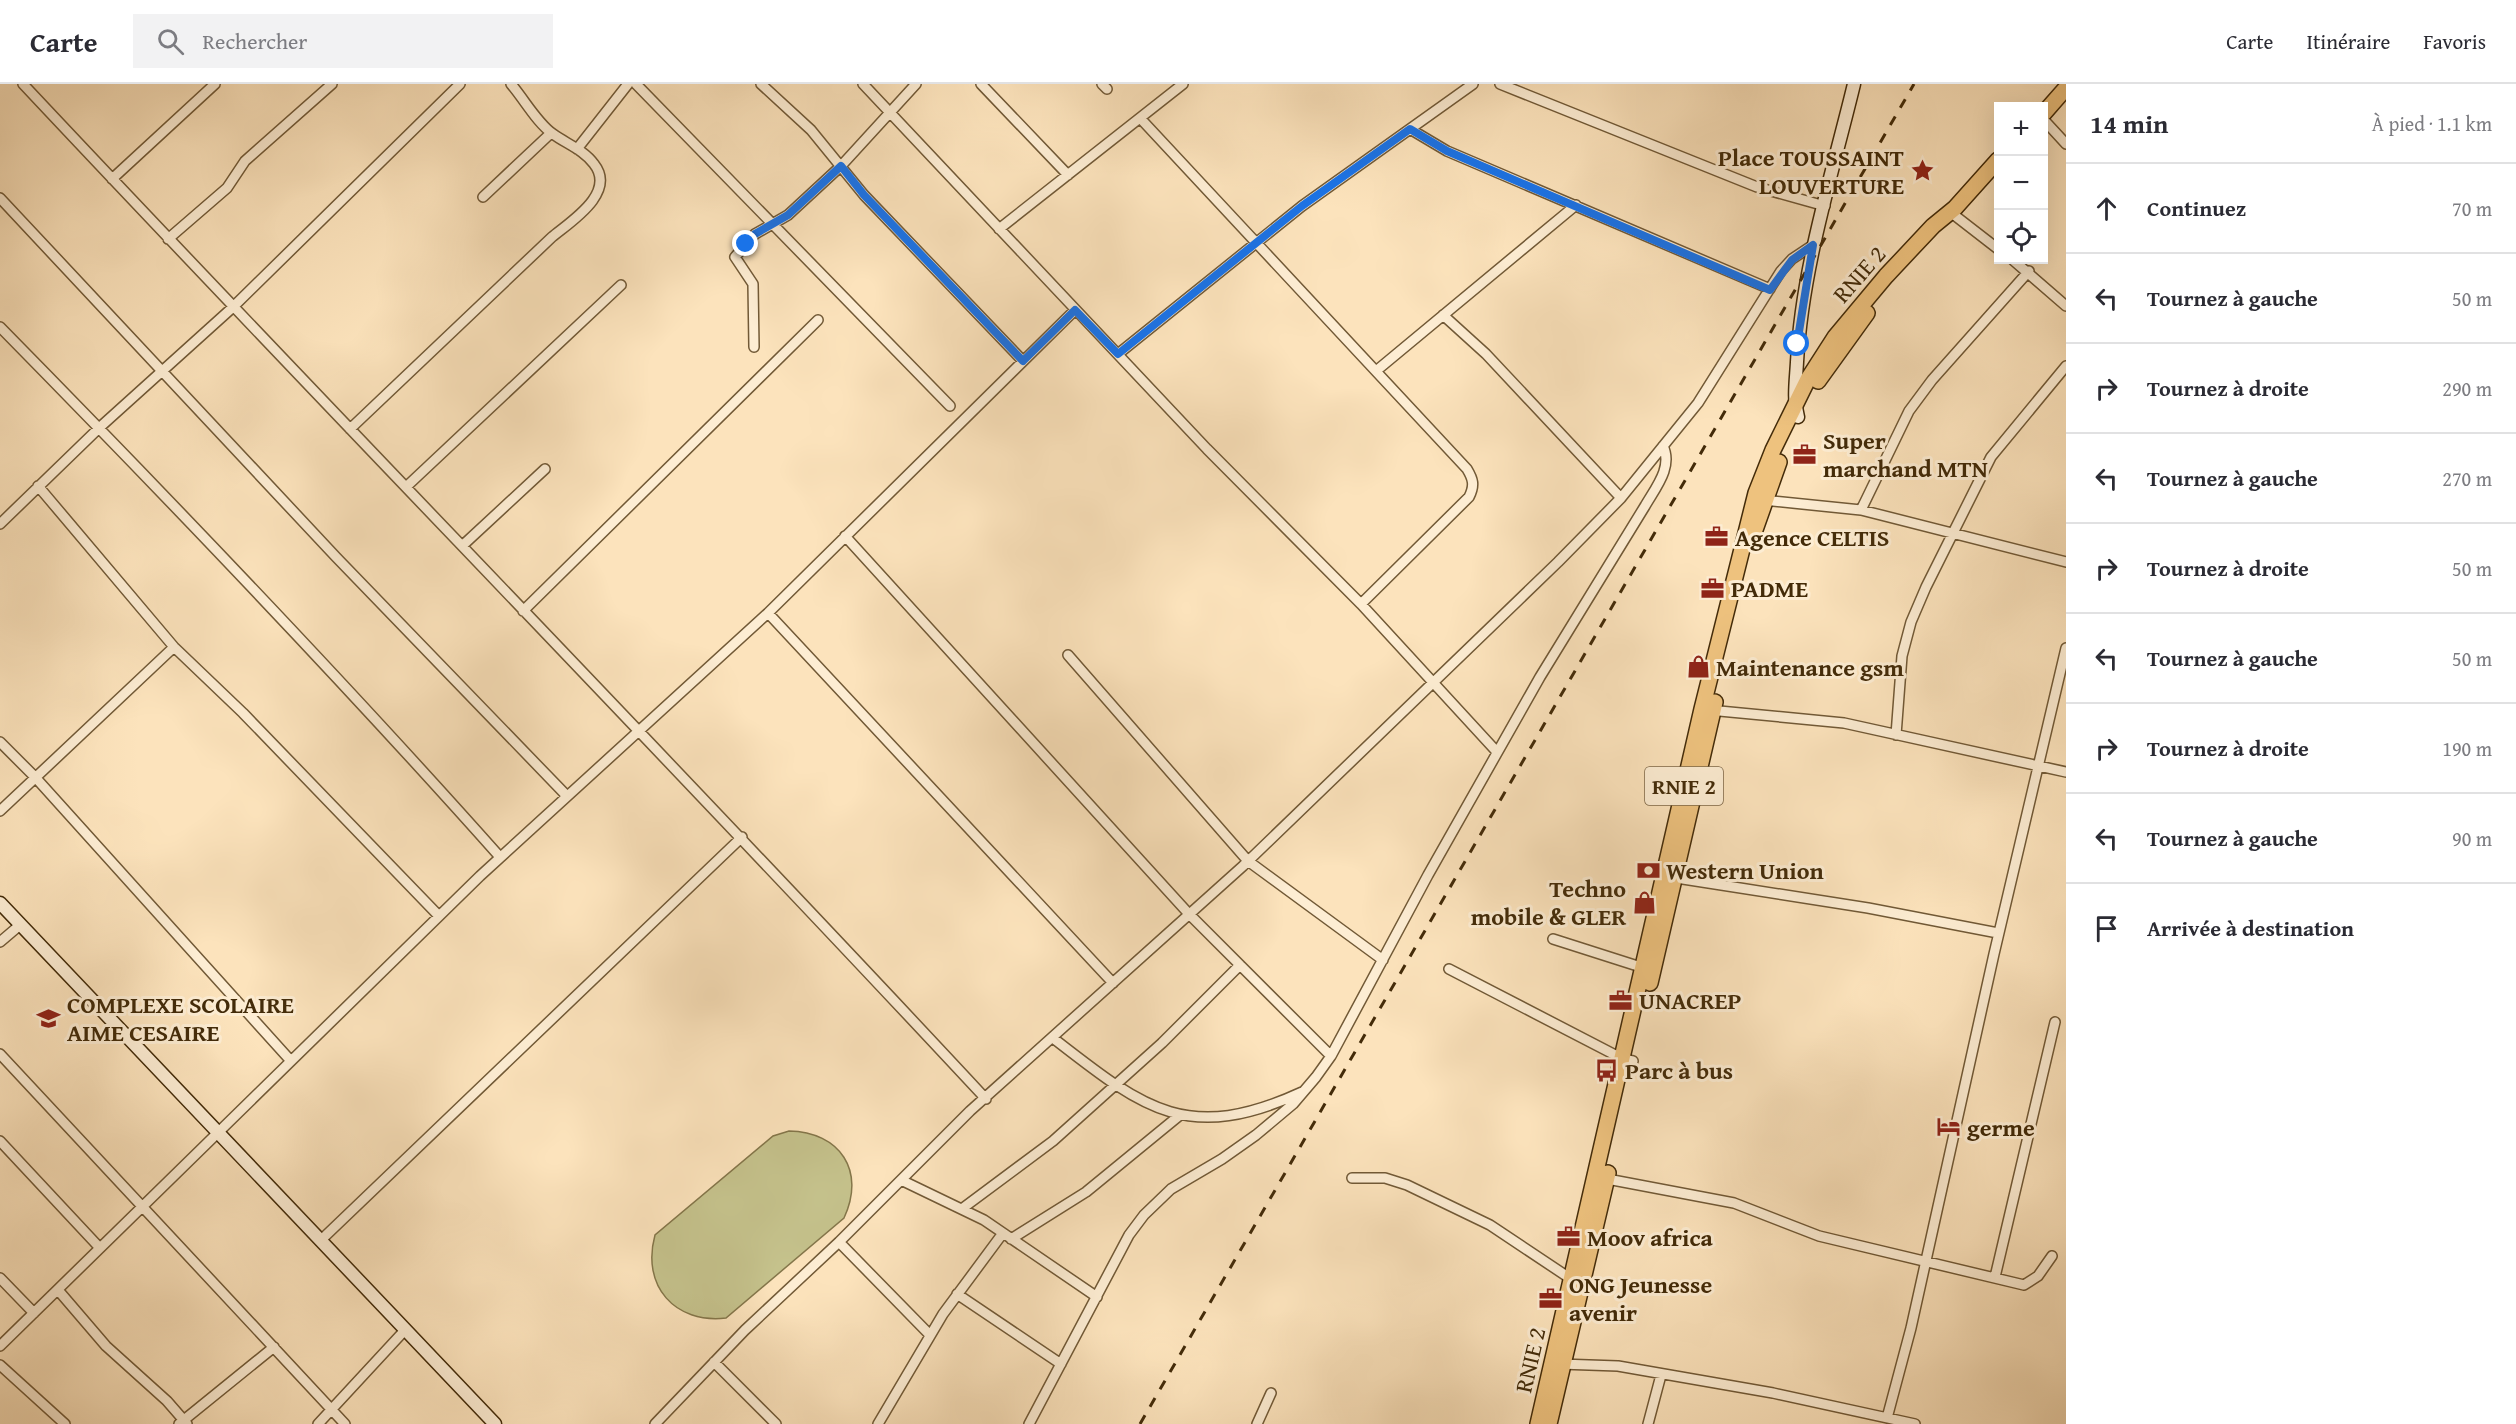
<!DOCTYPE html>
<html lang="fr">
<meta charset="utf-8">
<style>
body{margin:0;font-family:"Gentium Book Plus",serif;background:#f2f2f3;color:#2b2b33}
.controls{position:absolute;right:18px;top:18px;display:grid;overflow:hidden;border-radius:0px;box-shadow:0 6px 24px #0002}
.controls button{width:54px;height:54px;display:grid;place-items:center;padding:0;border:0;border-bottom:2px solid #e1e1e2;background:#fff;color:#2b2b33;font:30px sans-serif}
.stop{position:absolute;width:18px;height:18px;margin:-14px;border:4px solid #1a73e8;border-radius:50%;background:#fff}
.stop.end{background:#1a73e8;border-color:#fff;box-shadow:0 2px 6px #0008}
.list{margin:0;padding:0;list-style:none}
h2{display:flex;justify-content:space-between;align-items:center;height:78px;margin:0;padding:0 24px;font-size:26px}
h2 small{font-size:20px;font-weight:400;color:#7c7c81}
.list li{display:grid;grid-template-columns:39px 1fr auto;gap:18px;align-items:center;box-sizing:border-box;height:90px;padding:0 24px;border-top:2px solid #e1e1e2}
.list b{display:block;font-size:22px;white-space:nowrap}
.list em{font-size:20px;font-style:normal;color:#7c7c81}
.icon{flex:none;width:33px;height:33px;fill:none;stroke:currentColor;stroke-width:2;stroke-linecap:round;stroke-linejoin:round}
.map{position:relative;flex:none;width:2066px;height:1340px;overflow:hidden}
header{display:flex;align-items:center;gap:36px;box-sizing:border-box;height:84px;padding:0 30px;background:#fff;border-bottom:2px solid #e1e1e2}
header strong{font-size:28px}
nav{display:flex;gap:33px;margin-inline-start:auto;font-size:21px}
.search{width:420px;height:54px;background:#f2f2f3;display:flex;align-items:center;gap:15px;box-sizing:border-box;padding:0 21px;border-radius:0px;color:#7c7c81;font-size:22px}
main{display:flex}
aside{flex:1;background:#fff}
.map>svg:first-child{display:block}
.green{fill:#c5c28c;stroke:#84764a;stroke-width:1.5}
.lines{fill:none;stroke-linecap:round;stroke-linejoin:round}
.minor-casing{stroke:#715936;stroke-width:12}
.secondary-casing{stroke:#432b09;stroke-width:15}
.trunk-casing{stroke:#432b09;stroke-width:18}
.minor{stroke:#fdedd3;stroke-width:9}
.secondary{stroke:#fdedd3;stroke-width:12}
.trunk{stroke:#eec27e;stroke-width:15}
.rail{stroke:#432b09;stroke-width:3;stroke-dasharray:10 10;stroke-linecap:butt}
.route{stroke:#1a73e8;stroke-width:8}
.labels{text-anchor:middle;dominant-baseline:central;stroke-width:6;stroke-linejoin:round;paint-order:stroke}
.shield{fill:#fdedd3;stroke:#7b6546;stroke-width:1.5}
.shield-label{font-size:22px;font-weight:bold;fill:#432b09}
.poi-label{font-size:24px;font-weight:bold;fill:#432b09;stroke:#fdedd3;text-anchor:start}
.street-label{font-size:24px;fill:#432b09;stroke:#fdedd3}
</style>
<header>
<strong>Carte</strong>
<div class="search"><svg class="icon" aria-label="search" viewBox="0 0 24 24"><circle cx="10" cy="10" r="6"/><path d="M15 15l6 6"/></svg>Rechercher</div>
<nav><a>Carte</a><a>Itinéraire</a><a>Favoris</a></nav>
</header>
<main>
<div class="map">
<svg width="2066" height="1340" viewBox="0 0 2066 1340">
<rect width="100%" height="100%" fill="#fce3bc"/>
<filter id="stains"><feTurbulence type="fractalNoise" baseFrequency=".00333" numOctaves="4"/><feColorMatrix values="0 0 0 0 .2 0 0 0 0 .09 0 0 0 0 .02 0 0 0 .5 -.17"/></filter>
<radialGradient id="worn" r=".72"><stop offset=".6" stop-color="#630" stop-opacity="0"/><stop offset="1" stop-color="#630" stop-opacity=".3"/></radialGradient>
<path class="green" d="M789 1047C840 1048 866 1087 844 1134L726 1234C675 1240 641 1202 655 1151L773 1052Z"/>
<g class="lines">
<defs>
<path id="minor" d="M23 0C342 340 668 673 986 1015
M636 0 950 322
M761 0 811 46 864 111 1023 277
M863 0 1207 365 1361 520 1497 668
M981 0 1068 91
M1102 0 1107 5
M1500 0 1757 103 1825 122
M1140 34 1467 385C1473 395 1475 401 1469 413L1361 520
M2044 36 2066 60
M1410 45 1447 67 1770 205
M577 65 628 0
M112 95 215 0
M483 113 551 49
M0 114 336 473 566 711
M1949 127 1998 165
M999 145 1183 0
M168 155 227 104 245 77 332 0
M2013 176 2066 222
M1443 231 1486 270 1621 414
M0 243C170 416 339 592 500 773
M754 263 753 200 735 173 755 150 788 131 841 82 916 0
M1118 270 1302 122 1473 0
M1376 287 1576 121
M350 345 552 153C570 138 617 109 594 80 584 66 567 60 553 50 537 39 524 15 511 0
M38 402 174 563 243 629 439 832
M406 403 621 201
M1763 416 1861 426 2066 478
M1861 426 1909 327 1932 296 2029 187
M0 440 99 344 232 224 460 0
M845 452 1189 830 1331 972
M462 462 545 385
M523 527 818 236
M768 529 1113 899
M1068 571 1248 777 1383 876
M1709 626 1844 639 2066 688
M1896 651 1902 572 1911 538 1926 503 1991 373 2066 282
M0 658 35 693 291 977
M0 727 174 563
M1670 793 1868 824 1998 849
M1553 855 1647 885
M0 858 20 841
M1449 885 1623 975 1633 977
M1053 954C1143 1024 1187 1061 1302 1008
M0 970 345 1340
M0 1057 99 1163
M1352 1094H1385L1407 1101 1490 1141 1574 1197
M1602 1094 1734 1119 1819 1152 2024 1201 2038 1192 2052 1172
M901 1096 984 1136 1097 1213
M963 1124 1053 1057 1162 959 1240 881
M1011 1155 1086 1108 1180 1031
M320 1157 742 753
M839 1158 930 1251
M1995 1193 2055 938
M0 1194 34 1229
M58 1206 106 1262 167 1317 187 1340
M957 1210 1061 1280
M0 1262 480 792 768 529 1075 226
M714 1278 776 1340
M1560 1280 1618 1282 1773 1309 1915 1340
M0 1281 65 1340
M1887 1334 1911 1244 1994 870 2066 564
M179 1340 274 1263
M318 1340 405 1246
M655 1340 745 1246 839 1158 970 1027 1243 782 1558 478 1621 414 1698 319 1781 187 1792 175 1813 161
M878 1340 943 1230 1003 1149
M1029 1340 1129 1151 1144 1131 1171 1105 1222 1075 1256 1051 1293 1020 1316 993 1331 972 1428 791 1540 593 1645 422C1656 403 1673 383 1663 362
M1257 1340 1271 1309
M1648 1340 1661 1291"/>
<path id="secondary" d="M1798 333C1793 315 1796 297 1797 278 1802 184 1832 91 1854 0
M0 819 495 1340"/>
<path id="trunk" d="M2044 29 2066 4
M1818 297 1867 229
M1751 457 1779 378
M1650 899 1715 618
M1538 1340 1702 625 1756 409 1773 366 1808 295 1835 253 1886 192 1933 142 1955 124 1998 76
M1549 1340 1608 1089"/>
</defs>
<use href="#minor" class="minor-casing"/>
<use href="#secondary" class="secondary-casing"/>
<use href="#trunk" class="trunk-casing"/>
<use href="#minor" class="minor"/>
<use href="#secondary" class="secondary"/>
<use href="#trunk" class="trunk"/>
<path class="rail" d="M1140 1340 1914 0"/>
</g>
<g class="lines">
<path class="route" d="M746 160 755 150 788 131 841 82 864 111 1023 277 1075 226 1118 270 1302 122 1410 45 1447 67 1770 206 1792 176 1813 161 1797 260"/>
</g>
<defs>
<symbol id="sight-bare" viewBox="-9 -9 18 18"><path d="M0-6L1.8-2.2L6-1.7L2.9 1.2L3.7 5.4L0 3.3L-3.7 5.4L-2.9 1.2L-6-1.7L-1.8-2.2Z" fill="#8f2418" stroke="#fdedd3" stroke-width="2.5" paint-order="stroke"/></symbol>
<symbol id="office-bare" viewBox="-9 -9 18 18"><path d="M-6-3h4V-5.5h4V-3h4V5H-6ZM-1-4.5V-3h2v-1.5ZM-6 0V1H6V0Z" fill="#8f2418" stroke="#fdedd3" stroke-width="2.5" paint-order="stroke"/></symbol>
<symbol id="shop-bare" viewBox="-9 -9 18 18"><path d="M-5-2.5h2.3a2.7 3.5 0 0 1 5.4 0H5L5.5 6h-11ZM-1.5-2.5h3a1.5 2.3 0 0 0-3 0Z" fill="#8f2418" stroke="#fdedd3" stroke-width="2.5" paint-order="stroke"/></symbol>
<symbol id="bank-bare" viewBox="-9 -9 18 18"><path d="M-6-4H6V4H-6ZM0-2.3a2.3 2.3 0 1 0 0 4.6a2.3 2.3 0 1 0 0-4.6Z" fill="#8f2418" stroke="#fdedd3" stroke-width="2.5" paint-order="stroke"/></symbol>
<symbol id="school-bare" viewBox="-9 -9 18 18"><path d="M0-5L7-2L0 1L-7-2ZM-4 1L0 2.5L4 1V4Q0 6-4 4Z" fill="#8f2418" stroke="#fdedd3" stroke-width="2.5" paint-order="stroke"/></symbol>
<symbol id="bus-bare" viewBox="-9 -9 18 18"><path d="M-5-6H5V4H4V6H2V4H-2V6H-4V4H-5ZM-3.5-4V0h7V-4ZM-3.5 1.2v1.5H-2V1.2ZM2 1.2v1.5H3.5V1.2Z" fill="#8f2418" stroke="#fdedd3" stroke-width="2.5" paint-order="stroke"/></symbol>
<symbol id="hotel-bare" viewBox="-9 -9 18 18"><path d="M-6-4.5h1.5V1H6V5H4.5V3h-9V5H-6ZM-4 0a1.8 1.8 0 1 1 3.6 0ZM.5 0V-2.5h3Q6-2.5 6 0Z" fill="#8f2418" stroke="#fdedd3" stroke-width="2.5" paint-order="stroke"/></symbol>
</defs>
<g fill-rule="evenodd">
<use href="#sight-bare" x="1906" y="70" width="33" height="33"/>
<use href="#office-bare" x="1788" y="354" width="33" height="33"/>
<use href="#office-bare" x="1700" y="436" width="33" height="33"/>
<use href="#office-bare" x="1696" y="488" width="33" height="33"/>
<use href="#shop-bare" x="1682" y="566" width="33" height="33"/>
<use href="#bank-bare" x="1632" y="770" width="33" height="33"/>
<use href="#shop-bare" x="1628" y="802" width="33" height="33"/>
<use href="#office-bare" x="1604" y="900" width="33" height="33"/>
<use href="#school-bare" x="32" y="918" width="33" height="33"/>
<use href="#bus-bare" x="1590" y="970" width="33" height="33"/>
<use href="#hotel-bare" x="1932" y="1026" width="33" height="33"/>
<use href="#office-bare" x="1552" y="1136" width="33" height="33"/>
<use href="#office-bare" x="1534" y="1198" width="33" height="33"/>
</g>
<g class="labels">
<rect class="shield" x="1645" y="683" width="78" height="38" rx="4.5"/>
<g class="shield-label">
<text x="1684" y="702">RNIE 2</text>
</g>
<g class="poi-label">
<text x="1904" y="73" text-anchor="end">Place TOUSSAINT<tspan x="1904" dy="28">LOUVERTURE</tspan></text>
<text x="1823" y="356">Super<tspan x="1823" dy="28">marchand MTN</tspan></text>
<text x="1735" y="453">Agence CELTIS</text>
<text x="1731" y="504">PADME</text>
<text x="1716" y="583">Maintenance gsm</text>
<text x="1666" y="786">Western Union</text>
<text x="1626" y="804" text-anchor="end">Techno<tspan x="1626" dy="28">mobile &amp; GLER</tspan></text>
<text x="1639" y="916">UNACREP</text>
<text x="67" y="920">COMPLEXE SCOLAIRE<tspan x="67" dy="28">AIME CESAIRE</tspan></text>
<text x="1625" y="986">Parc à bus</text>
<text x="1967" y="1043">germe</text>
<text x="1587" y="1153">Moov africa</text>
<text x="1569" y="1200">ONG Jeunesse<tspan x="1569" dy="28">avenir</tspan></text>
</g>
<g class="street-label">
<text transform="translate(1859 190) rotate(-49)">RNIE 2</text>
<text transform="translate(1530 1276) rotate(-77)">RNIE 2</text>
</g>
</g>
<rect width="100%" height="100%" filter="url(#stains)"/>
<rect width="100%" height="100%" fill="url(#worn)"/>
</svg>
<div class="controls">
<button>+</button>
<button>−</button>
<button><svg class="icon" aria-label="locate" viewBox="0 0 24 24"><circle cx="12" cy="12" r="6"/><path d="M12 2v4M12 18v4M2 12h4M18 12h4"/></svg></button>
</div>
<div class="stop" style="left:1797px;top:260px"></div>
<div class="stop end" style="left:746px;top:160px"></div>
</div>
<aside>
<h2>14 min<small>À pied · 1.1 km</small></h2>
<ul class="list">
<li><svg class="icon" aria-label="ahead" viewBox="0 0 24 24"><path d="M12 20V5M6 11l6-6 6 6"/></svg><div><b>Continuez</b></div><em>70 m</em></li>
<li><svg class="icon" aria-label="left" viewBox="0 0 24 24"><path d="M17 20v-9H6M10 6l-5 5 5 5"/></svg><div><b>Tournez à gauche</b></div><em>50 m</em></li>
<li><svg class="icon" aria-label="right" viewBox="0 0 24 24"><path d="M7 20v-9h11M14 6l5 5-5 5"/></svg><div><b>Tournez à droite</b></div><em>290 m</em></li>
<li><svg class="icon" aria-label="left" viewBox="0 0 24 24"><path d="M17 20v-9H6M10 6l-5 5 5 5"/></svg><div><b>Tournez à gauche</b></div><em>270 m</em></li>
<li><svg class="icon" aria-label="right" viewBox="0 0 24 24"><path d="M7 20v-9h11M14 6l5 5-5 5"/></svg><div><b>Tournez à droite</b></div><em>50 m</em></li>
<li><svg class="icon" aria-label="left" viewBox="0 0 24 24"><path d="M17 20v-9H6M10 6l-5 5 5 5"/></svg><div><b>Tournez à gauche</b></div><em>50 m</em></li>
<li><svg class="icon" aria-label="right" viewBox="0 0 24 24"><path d="M7 20v-9h11M14 6l5 5-5 5"/></svg><div><b>Tournez à droite</b></div><em>190 m</em></li>
<li><svg class="icon" aria-label="left" viewBox="0 0 24 24"><path d="M17 20v-9H6M10 6l-5 5 5 5"/></svg><div><b>Tournez à gauche</b></div><em>90 m</em></li>
<li><svg class="icon" aria-label="arrive" viewBox="0 0 24 24"><path d="M6 21V4h12l-3 4 3 4H6"/></svg><div><b>Arrivée à destination</b></div></li>
</ul>
</aside>
</main>
